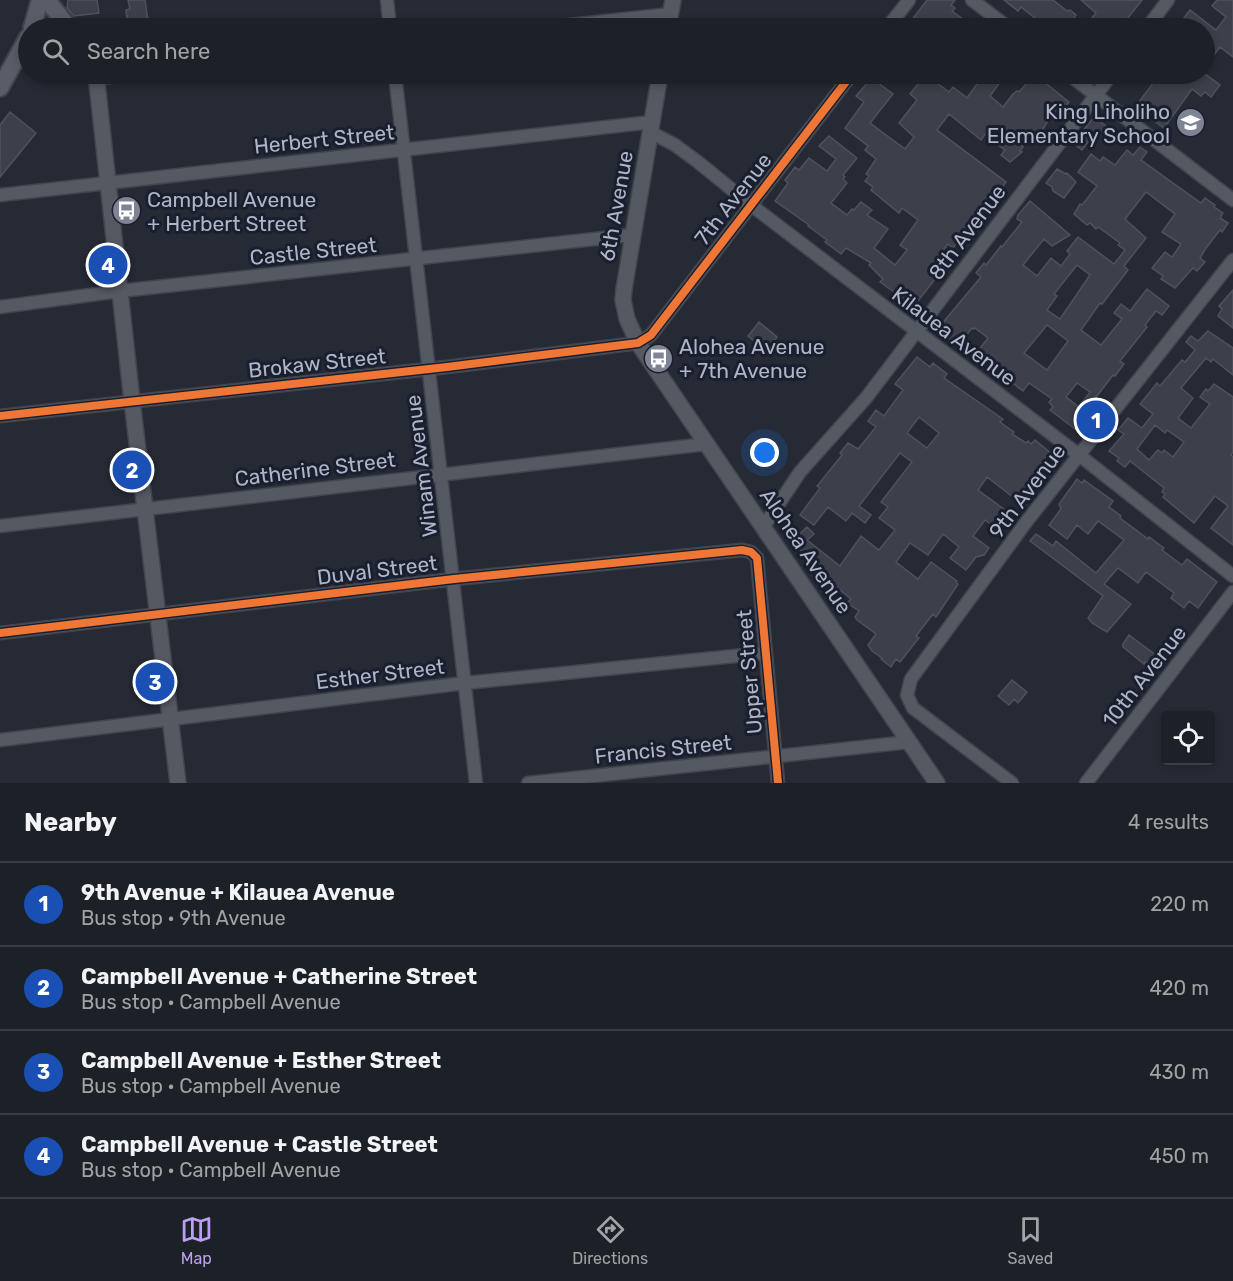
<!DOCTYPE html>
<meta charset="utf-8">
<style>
body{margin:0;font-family:Rubik,sans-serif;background:#25282f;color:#f1f3f6}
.controls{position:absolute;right:18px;bottom:18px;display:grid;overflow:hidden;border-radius:6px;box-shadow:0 3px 9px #0003}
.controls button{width:54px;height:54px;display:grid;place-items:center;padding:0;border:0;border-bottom:2px solid #3a3e44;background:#1c2027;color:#f1f3f6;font:30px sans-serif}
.you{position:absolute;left:765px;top:453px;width:21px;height:21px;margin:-15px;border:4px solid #fff;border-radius:50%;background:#1a73e8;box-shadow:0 0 0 9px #1a73e833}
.badge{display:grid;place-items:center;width:39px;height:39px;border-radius:50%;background:#bca0f2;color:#fff;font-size:20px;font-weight:700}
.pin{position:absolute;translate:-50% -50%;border:3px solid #fff;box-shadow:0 2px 6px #0006}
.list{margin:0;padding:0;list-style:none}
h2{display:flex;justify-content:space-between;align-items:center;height:78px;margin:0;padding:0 24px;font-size:26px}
h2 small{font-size:20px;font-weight:400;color:#a0a3a7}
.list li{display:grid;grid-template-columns:39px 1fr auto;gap:18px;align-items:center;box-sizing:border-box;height:84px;padding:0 24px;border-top:2px solid #3a3e44}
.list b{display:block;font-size:22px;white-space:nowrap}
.list p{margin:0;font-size:20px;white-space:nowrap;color:#a0a3a7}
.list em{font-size:20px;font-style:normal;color:#a0a3a7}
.icon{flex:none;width:33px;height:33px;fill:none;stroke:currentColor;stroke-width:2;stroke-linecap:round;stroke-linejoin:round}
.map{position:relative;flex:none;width:1233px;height:783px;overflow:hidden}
.search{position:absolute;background:#1c2027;box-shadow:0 3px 9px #0003;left:18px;right:18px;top:18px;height:66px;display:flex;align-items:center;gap:15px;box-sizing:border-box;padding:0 21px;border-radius:33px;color:#a0a3a7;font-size:22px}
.sheet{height:414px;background:#1c2027}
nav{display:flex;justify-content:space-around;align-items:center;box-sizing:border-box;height:84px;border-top:2px solid #3a3e44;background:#1c2027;font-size:16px;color:#a0a3a7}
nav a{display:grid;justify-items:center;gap:3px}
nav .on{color:#bca0f2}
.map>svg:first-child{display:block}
.building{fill:#3d404a;stroke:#4d525c;stroke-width:1.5;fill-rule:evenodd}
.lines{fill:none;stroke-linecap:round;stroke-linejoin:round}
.minor-casing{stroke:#42454d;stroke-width:15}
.tertiary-casing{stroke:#42454d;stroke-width:18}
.secondary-casing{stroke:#42454d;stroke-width:20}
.minor{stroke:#555962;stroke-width:12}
.tertiary{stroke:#555962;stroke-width:15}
.secondary{stroke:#595d67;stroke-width:16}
.cycleway-casing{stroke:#191f2f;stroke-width:11}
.cycleway{stroke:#f07635;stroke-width:8}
.labels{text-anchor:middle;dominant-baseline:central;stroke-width:6;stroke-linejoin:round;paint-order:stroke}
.poi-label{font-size:21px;fill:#aeb5c7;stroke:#191f2f;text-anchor:start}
.street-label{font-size:21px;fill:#aeb5c7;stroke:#191f2f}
</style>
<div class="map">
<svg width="1233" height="783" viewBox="0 0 1233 783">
<rect width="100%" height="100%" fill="#262a34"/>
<path class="building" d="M68 0H97L99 13 74 16 67 8Z
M128 0H145L149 28H128L126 10 130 9Z
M927 0H955L951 5 955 8 952 11 975 28H921L911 21Z
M1004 0H1053L1067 11 1070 10 1076 15 1074 18 1078 21 1073 28H1055L1048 23 1045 26 1021 7 1018 11Z
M1081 0H1142L1120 28H1084L1096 13Z
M1217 0H1233V57L1220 47 1204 68V28H1176L1190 10 1216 30 1226 17 1212 6Z
M904 74H925L949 92 953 87 967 98 984 74H995L1001 78V81L990 96 1003 107 1013 94 1017 91 1019 92 1035 74 1045 79 1043 81 1069 102 1054 121 1050 118 1037 138 1030 132 1021 144 1023 147 1020 151 1022 152 1010 162 1001 155 1005 150 998 145 1000 143 986 133 981 140 949 114 937 130 1006 182 991 205 993 206 985 214 969 238 963 235 953 248 948 244 937 258 946 265 914 306 880 282 883 279 869 265 871 263 846 248 841 254 825 242 827 240 808 226 809 225 775 201 788 183 785 180 795 167 799 170 809 158 827 171 836 159 819 146 829 136 857 158 843 175 845 177 843 179 847 183 831 203 847 215 852 209 854 210 861 202 872 210 867 215 888 229 874 248 895 265 907 250 900 245 918 220 902 208 899 213 871 190 873 187 865 181 869 176 866 174 876 159 865 150 868 146 845 128 864 102 856 96 869 81 871 83 874 80 893 94 870 123 905 149 914 137 899 123 917 100 910 94 918 84Z
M1160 74H1205L1220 85 1211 97 1205 92 1201 96 1192 89 1164 128 1135 107Z
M10 112 36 133 0 177V125Z
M1094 117 1106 126 1097 137 1094 134 1082 150 1073 143Z
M1140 147 1147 152 1141 160 1201 203 1205 198 1215 205 1214 207 1223 213 1220 218 1228 223 1222 232 1220 230 1206 248 1200 258 1205 262 1197 271 1193 268 1175 288 1161 279 1163 276 1152 268 1165 252 1172 257 1181 244 1162 232 1175 214 1146 192 1125 219 1146 238 1124 266 1128 270 1102 304 1100 303 1081 330 1101 345 1122 319 1114 313 1121 304 1130 311 1147 289 1169 306 1162 315 1156 311 1145 325 1147 327 1120 361 1124 364 1115 376 1113 375 1094 400 1100 405 1079 432 1050 410 1053 407 1049 402 1052 399 1029 383 1023 391 997 371 1000 368 978 351 988 338 975 328 974 329 972 328 961 342 957 339 954 343 942 334 945 330 940 326 981 277 976 273 984 263 986 265 1001 246 1002 247 1022 222 1017 219 1018 215 1030 201 1070 235 1052 246 1044 239 1023 265 1037 276 1051 258 1061 266 1070 254 1067 251 1078 237 1114 264 1125 250 1118 245 1120 243 1098 227 1096 229 1090 223 1087 225 1074 214 1080 204 1082 205 1097 186 1078 172 1091 154 1100 161 1103 157 1115 165 1127 150 1133 155ZM1077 265 1090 275 1060 319 1047 310 1057 296 1054 294ZM1047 325 1068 341 1047 370 1024 353ZM1077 383 1090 392 1079 407 1066 397Z
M1057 169 1066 174 1067 173 1076 182 1064 198 1053 191 1052 187 1046 183Z
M1233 290V328L1218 316 1222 309 1219 306Z
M759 322 777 337 767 351 748 336Z
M1208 331 1233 348V375L1213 359 1211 362 1206 358 1181 388 1193 398 1178 418 1191 428 1210 404 1200 397 1206 389 1208 391 1214 384 1233 397V452L1231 455 1233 457V545L1211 528 1228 506 1215 496 1194 523 1163 497 1165 494 1162 492 1164 488 1130 461 1125 467 1117 461 1119 458 1109 451 1124 434 1118 430 1128 418 1142 428 1153 414 1140 404 1157 383 1160 386 1182 360 1185 362 1195 350 1186 342 1191 336 1198 341ZM1155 425 1165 433 1167 430 1184 442 1173 457 1164 450 1162 453 1158 450 1149 460 1137 449Z
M917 357 930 367 933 363 947 374 944 378 1003 419 1000 422 1014 432 1012 434 1026 443 1028 441 1031 444 1035 440 1052 454 1038 471 1041 474 1018 501 987 477 978 490 1012 515 1000 531 985 520 973 536 989 548 984 555 976 557 966 570 950 558 959 547 943 534 928 555 910 543 896 562 918 579 931 562 957 581 956 582 958 584 936 617 933 614 916 636 919 638 900 662 896 659 891 667 881 659 882 658 872 651 868 645 876 634 857 620 855 617 859 611 847 603 851 599 808 564 809 562 805 559 807 557 792 541 807 527 814 534 807 540 840 566 861 536 879 550 895 530 879 518 888 507 881 502 912 462 900 453 859 506 871 515 865 523 852 513 846 521 828 507 814 525 800 515 820 488 817 486 842 455 840 453 848 443 858 449 876 427 868 421 876 410 884 416 903 390 895 384ZM919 417 939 433 927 448 907 433Z
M1077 479 1082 483 1084 480 1113 501 1109 507 1121 516 1120 518 1148 539 1149 537 1164 548 1162 550 1182 565 1187 559 1217 582 1198 608 1189 601 1184 608 1171 598 1174 593 1146 572 1138 583 1118 568 1104 584 1131 604 1107 632 1092 623 1088 618 1103 596 1030 541 1036 534 1053 546 1056 541 1096 573 1124 540 1098 521 1088 534 1077 525 1067 539 1049 525 1061 509 1059 504Z
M1129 635 1161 659 1154 669 1145 662 1144 664 1123 647V644Z
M1012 680 1027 692 1018 703 1014 699 1009 705 998 696Z"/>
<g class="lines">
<defs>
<path id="minor" d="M387 0 390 28
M972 0 1009 28
M543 28 671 14
M887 28 909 0
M1147 28 1168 0
M395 74 476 783
M1068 74 1233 200
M98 78 141 74
M650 132 675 145 698 162 751 205 1079 455 1233 576
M0 195 652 122
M0 307 120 291 631 235
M0 416 447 367 638 343 651 335 852 74
M0 526 706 444
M764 526 800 472 866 398 1112 74
M0 633 454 579 742 550 751 552 757 558 778 783
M0 740 465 683 765 653
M528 783 909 742
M1012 783 913 708 907 695 911 679 1027 521 1233 260
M1086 783 1233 592"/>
<path id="tertiary" d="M668 28 673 0
M96 74 132 401 178 783
M660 74 624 289 623 300 627 319 638 343 937 783"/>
<path id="secondary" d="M47 0 69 28
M32 28 40 0
M0 88 28 37"/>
</defs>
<use href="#minor" class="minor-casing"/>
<use href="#tertiary" class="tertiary-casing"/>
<use href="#secondary" class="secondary-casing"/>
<use href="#minor" class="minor"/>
<use href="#tertiary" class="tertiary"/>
<use href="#secondary" class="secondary"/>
<defs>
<path id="cycleway" d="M0 416 447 367 638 343 651 335 852 74
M0 633 454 579 742 550 751 552 757 558 778 783"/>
</defs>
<use href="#cycleway" class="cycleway-casing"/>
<use href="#cycleway" class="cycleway"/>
</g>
<defs>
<symbol id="school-disc" viewBox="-11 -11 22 22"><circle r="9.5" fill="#7e8494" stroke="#191f2f"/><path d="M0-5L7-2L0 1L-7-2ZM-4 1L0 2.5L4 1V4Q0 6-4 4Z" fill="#fff"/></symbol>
<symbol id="bus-disc" viewBox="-11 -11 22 22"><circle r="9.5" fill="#7e8494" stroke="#191f2f"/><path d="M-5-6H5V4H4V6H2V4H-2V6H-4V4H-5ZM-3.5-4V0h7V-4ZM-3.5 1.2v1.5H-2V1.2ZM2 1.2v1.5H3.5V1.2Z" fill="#fff"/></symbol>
</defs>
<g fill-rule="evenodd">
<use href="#school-disc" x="1174" y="106" width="33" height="33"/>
<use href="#bus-disc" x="110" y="194" width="33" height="33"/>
<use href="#bus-disc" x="642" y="342" width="33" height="33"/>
</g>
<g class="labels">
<g class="poi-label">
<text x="1170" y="111" text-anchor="end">King Liholiho<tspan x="1170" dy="24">Elementary School</tspan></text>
<text x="147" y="199">Campbell Avenue<tspan x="147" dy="24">+ Herbert Street</tspan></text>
<text x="679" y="346">Alohea Avenue<tspan x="679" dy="24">+ 7th Avenue</tspan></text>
</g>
<g class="street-label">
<text transform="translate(324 139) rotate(-6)">Herbert Street</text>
<text transform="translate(733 199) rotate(-52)">7th Avenue</text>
<text transform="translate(616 206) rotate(-80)">6th Avenue</text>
<text transform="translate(967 232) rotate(-53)">8th Avenue</text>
<text transform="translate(313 251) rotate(-6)">Castle Street</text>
<text transform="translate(954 336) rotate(37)">Kilauea Avenue</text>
<text transform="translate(317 363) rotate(-6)">Brokaw Street</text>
<text transform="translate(421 466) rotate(-97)">Winam Avenue</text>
<text transform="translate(315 469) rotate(-7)">Catherine Street</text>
<text transform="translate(1027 491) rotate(-53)">9th Avenue</text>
<text transform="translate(806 551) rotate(56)">Alohea Avenue</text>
<text transform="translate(377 570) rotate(-7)">Duval Street</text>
<text transform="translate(749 672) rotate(-95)">Upper Street</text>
<text transform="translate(380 674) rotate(-7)">Esther Street</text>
<text transform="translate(1144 676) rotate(-52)">10th Avenue</text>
<text transform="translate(663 749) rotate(-6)">Francis Street</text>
</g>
</g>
</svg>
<div class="controls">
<button><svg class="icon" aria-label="locate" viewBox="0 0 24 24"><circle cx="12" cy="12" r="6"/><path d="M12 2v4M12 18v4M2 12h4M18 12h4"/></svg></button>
</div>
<div class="you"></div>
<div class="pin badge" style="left:1096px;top:420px;background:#1a4fb4">1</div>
<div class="pin badge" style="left:132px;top:470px;background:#1a4fb4">2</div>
<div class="pin badge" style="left:155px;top:682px;background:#1a4fb4">3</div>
<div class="pin badge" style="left:108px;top:265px;background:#1a4fb4">4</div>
<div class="search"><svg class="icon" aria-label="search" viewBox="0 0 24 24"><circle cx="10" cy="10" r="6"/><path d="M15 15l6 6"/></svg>Search here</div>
</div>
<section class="sheet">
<h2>Nearby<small>4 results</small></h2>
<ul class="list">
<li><span class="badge" style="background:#1a4fb4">1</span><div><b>9th Avenue + Kilauea Avenue</b><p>Bus stop · 9th Avenue</p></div><em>220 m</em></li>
<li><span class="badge" style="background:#1a4fb4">2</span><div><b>Campbell Avenue + Catherine Street</b><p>Bus stop · Campbell Avenue</p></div><em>420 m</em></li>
<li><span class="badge" style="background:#1a4fb4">3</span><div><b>Campbell Avenue + Esther Street</b><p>Bus stop · Campbell Avenue</p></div><em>430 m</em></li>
<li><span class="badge" style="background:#1a4fb4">4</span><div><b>Campbell Avenue + Castle Street</b><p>Bus stop · Campbell Avenue</p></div><em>450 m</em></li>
</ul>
</section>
<nav>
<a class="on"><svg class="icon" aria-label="map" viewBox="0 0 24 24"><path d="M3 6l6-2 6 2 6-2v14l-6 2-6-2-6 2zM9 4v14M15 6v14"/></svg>Map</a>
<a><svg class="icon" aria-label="directions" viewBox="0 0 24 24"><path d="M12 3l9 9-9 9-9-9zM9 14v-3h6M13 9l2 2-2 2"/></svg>Directions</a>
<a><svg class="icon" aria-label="saved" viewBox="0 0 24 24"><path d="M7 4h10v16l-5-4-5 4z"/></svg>Saved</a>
</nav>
